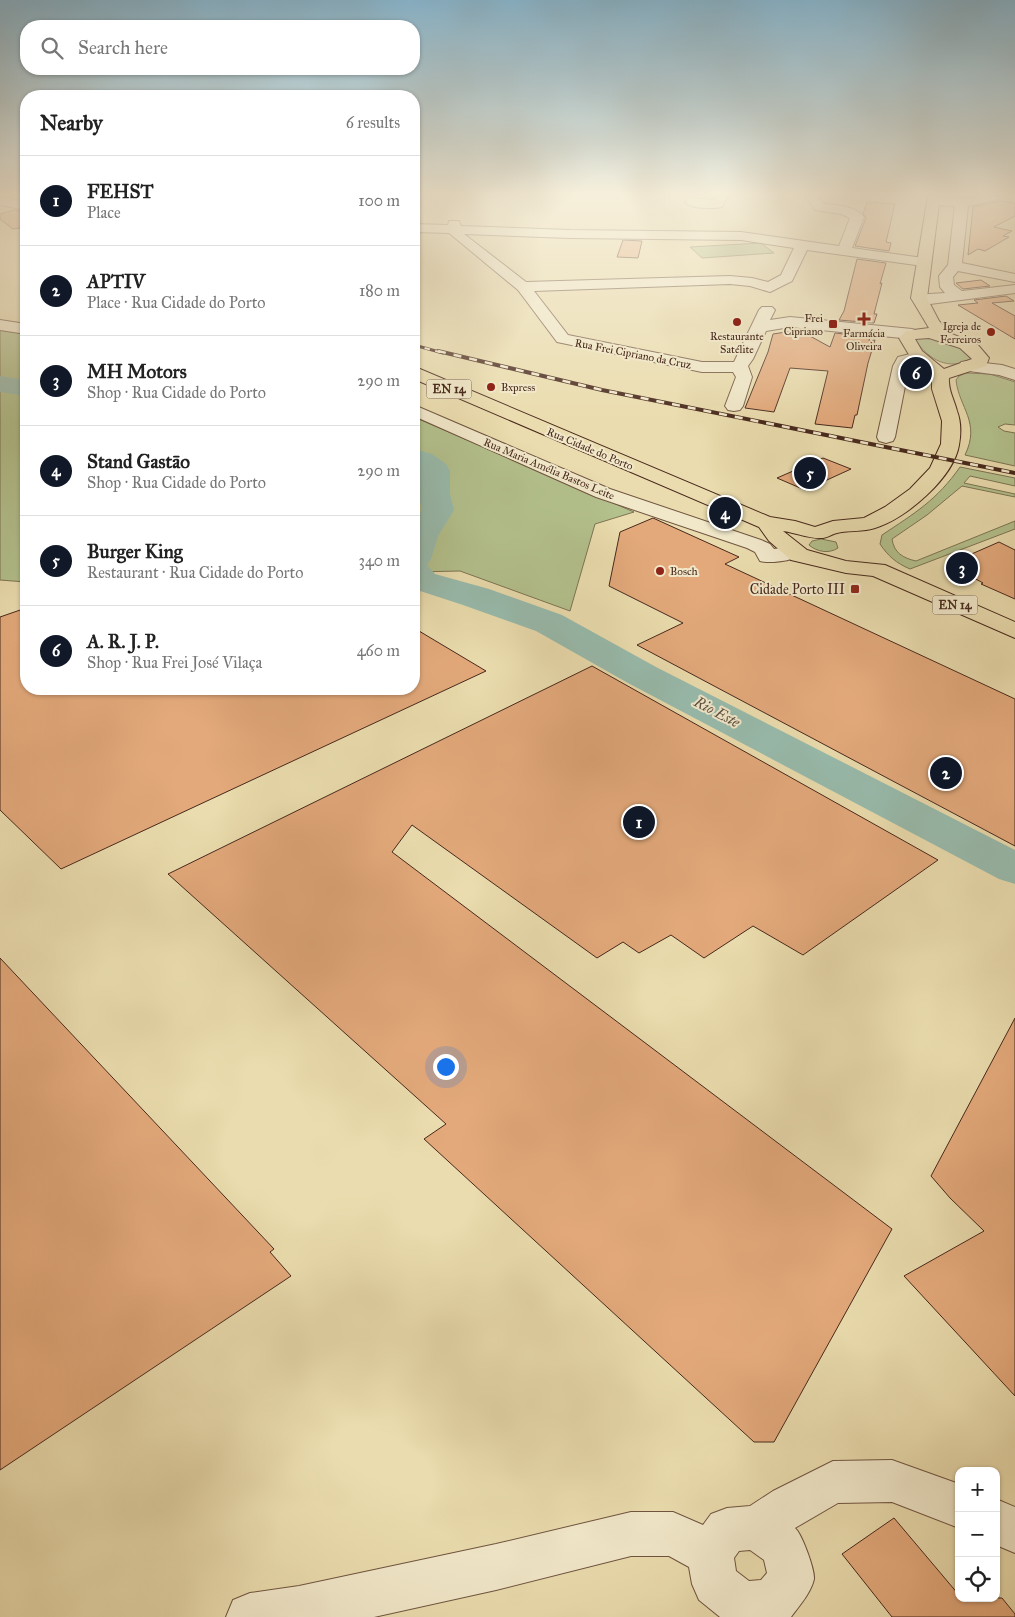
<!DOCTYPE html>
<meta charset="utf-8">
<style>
body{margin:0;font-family:"IM FELL Great Primer",serif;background:#f6f6f6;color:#222}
.controls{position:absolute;right:15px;bottom:15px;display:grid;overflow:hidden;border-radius:10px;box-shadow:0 1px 4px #0004}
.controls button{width:45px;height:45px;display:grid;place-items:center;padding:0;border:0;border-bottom:1px solid #e0e0e0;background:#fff;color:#222;font:25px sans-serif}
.you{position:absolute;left:445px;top:1066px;width:18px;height:18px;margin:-12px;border:4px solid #fff;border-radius:50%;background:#1a73e8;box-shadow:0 0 0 8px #1a73e833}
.badge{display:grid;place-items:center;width:32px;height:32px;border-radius:50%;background:#111827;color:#fff;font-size:16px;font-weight:700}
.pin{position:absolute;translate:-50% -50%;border:2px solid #fff;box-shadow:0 1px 5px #0006}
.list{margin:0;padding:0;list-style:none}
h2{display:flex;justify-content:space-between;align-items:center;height:65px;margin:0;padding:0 20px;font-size:21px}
h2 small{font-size:16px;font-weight:400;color:#767676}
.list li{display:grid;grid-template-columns:32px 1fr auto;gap:15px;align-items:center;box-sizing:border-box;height:90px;padding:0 20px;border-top:1px solid #e0e0e0}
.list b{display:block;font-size:19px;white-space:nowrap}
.list p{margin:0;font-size:16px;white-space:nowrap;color:#767676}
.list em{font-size:16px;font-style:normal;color:#767676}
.icon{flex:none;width:28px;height:28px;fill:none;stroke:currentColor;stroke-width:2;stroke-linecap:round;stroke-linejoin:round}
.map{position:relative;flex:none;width:1015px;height:1617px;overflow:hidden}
.search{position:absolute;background:#fff;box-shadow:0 1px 4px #0004;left:20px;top:20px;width:400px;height:55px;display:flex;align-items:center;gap:12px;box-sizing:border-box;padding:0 18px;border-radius:20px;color:#767676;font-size:19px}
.panel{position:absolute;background:#fff;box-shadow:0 1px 4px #0004;left:20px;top:90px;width:400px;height:605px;border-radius:20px}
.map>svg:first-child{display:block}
.green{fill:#b3c18d;stroke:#7d7454}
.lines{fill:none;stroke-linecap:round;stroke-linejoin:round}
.river{fill:#98bbad;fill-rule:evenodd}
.building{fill:#e3a97b;stroke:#47281c}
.minor-casing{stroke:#705540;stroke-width:2}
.major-casing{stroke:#47281c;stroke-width:2}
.minor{fill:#f1e8ca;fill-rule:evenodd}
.major{fill:#eadcae;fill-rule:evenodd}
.rail-far1-casing{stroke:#47281c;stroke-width:3}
.rail-casing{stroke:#47281c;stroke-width:4}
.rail-far1{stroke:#f1e8ca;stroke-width:2;stroke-dasharray:5.5;stroke-linecap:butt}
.rail{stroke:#f1e8ca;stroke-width:2.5;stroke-dasharray:8;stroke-linecap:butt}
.poi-dot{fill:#8f2418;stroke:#f1e8ca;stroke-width:2}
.labels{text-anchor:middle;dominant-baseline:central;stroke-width:4;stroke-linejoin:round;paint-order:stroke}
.far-poi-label{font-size:11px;fill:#47281c;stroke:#f1e8ca;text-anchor:end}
.far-street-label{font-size:11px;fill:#47281c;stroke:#f1e8ca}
.shield{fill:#f1e8ca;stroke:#7a6250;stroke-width:1}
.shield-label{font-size:12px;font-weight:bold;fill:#47281c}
.poi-label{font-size:14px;fill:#47281c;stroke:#f1e8ca;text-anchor:end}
.water-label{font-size:15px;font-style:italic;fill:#5b4d40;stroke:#f1e8ca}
</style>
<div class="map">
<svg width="1015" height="1617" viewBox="0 0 1015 1617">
<rect width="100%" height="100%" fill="#eadcae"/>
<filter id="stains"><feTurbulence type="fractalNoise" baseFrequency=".004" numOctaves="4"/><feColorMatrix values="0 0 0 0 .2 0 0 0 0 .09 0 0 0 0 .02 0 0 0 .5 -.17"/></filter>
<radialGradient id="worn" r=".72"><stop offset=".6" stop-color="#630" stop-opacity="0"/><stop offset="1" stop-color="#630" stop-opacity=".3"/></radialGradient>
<path class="green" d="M761 243 774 253 702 258 690 247Z
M0 330 26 334V582L0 580Z
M930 337C941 340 970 347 972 359 949 371 929 360 916 341L917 338Z
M966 373 990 374 1015 382V425L1005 424 998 427 1004 431 1015 433V466L965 455C981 422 959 408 956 380L959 376Z
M414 417 634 512 595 524 570 611 460 571 414 572Z
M960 467 1015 478V486L970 476 964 483 1015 494V497L962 486 927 515 892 539C894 553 903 558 916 561L1015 521V529L910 569C896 563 888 556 880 544L882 535C915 513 937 500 960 467Z
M821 539 836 542 838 548C829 554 817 552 809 545L812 541Z"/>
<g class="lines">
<path class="river" d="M0 376 26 380V396L0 392Z
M414 449 432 454 446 464 450 471V494L454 510 438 536 431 559 427 565 435 574 489 589 562 615 656 667 1015 850V884L999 879 628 683 536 631 463 605 414 589V522L422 510 418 494 419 474 414 469Z"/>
</g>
<path class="building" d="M1000 201 1015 203V216L994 227 1012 231 1003 236 1009 237 985 251 978 249 968 255 973 207Z
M867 202 895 204 886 242 891 243 889 251 855 246 866 218 863 214Z
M14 210 26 212V227L13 229 0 219V214Z
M623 240 642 241 638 258 617 257Z
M857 259 886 263 880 284 882 283 874 314H877L874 323 839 320 844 311Z
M981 280 990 286 963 289 956 283Z
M1006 296 1014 301 992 303 1015 316V339L958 305 978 303 974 300Z
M799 330 830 347 835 333 870 337 869 341 875 340 868 363 857 415H855L852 428 815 424 828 371 790 368 774 412 745 408 768 352 773 334Z
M823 458 851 469 805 490 777 478Z
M653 518 739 557 725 564 1015 699V846L637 645 683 623 609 586 620 532Z
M999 542 1015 550V599L981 584 983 583 974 578 977 577 968 573 970 571 951 563Z
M26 608V689H414V628L486 671 61 869 0 810V617Z
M592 666 938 860 803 955 753 926 704 958 671 935 639 953 623 942 597 958 412 825 392 852 892 1229 774 1442H754L424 1139 446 1124 168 874Z
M0 958 274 1249 270 1252 291 1276 0 1470Z
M1015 1018V1396L904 1276 984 1231 950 1198 931 1176Z
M894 1518 959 1595V1598H1002L1015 1614V1617H892L842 1554Z"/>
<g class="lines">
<defs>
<path id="minor" d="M716 196H728L722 207C712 209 691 209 685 202L691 198 713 200Z
M805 196H817L824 204C837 205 855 206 864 217L852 248 923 258 928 259 930 262 928 265 923 266 807 250 792 281 770 292 750 286 730 284 534 291 568 335 702 362H734L759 310 762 307H772L775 310 770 320 790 317 912 329 918 331 920 334 918 337 912 339 790 327 766 331 753 359 748 366 752 377 743 406 740 410 734 411 728 410 725 406 736 377 733 372H702L557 342 518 290 449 233 414 232V224L448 225 449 221H459L461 226 570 230 741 232 839 246 850 218 841 214 815 210ZM464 234 570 238 741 240 794 248 781 275 768 282 752 278 730 276 526 282Z
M979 196H1002L1000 199 968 206 962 263 1015 274V282L958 271 953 277 954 285 962 291 1015 285V293L930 304 914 301 911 298 914 295 945 293 940 287 939 276 948 265 955 206 933 205 927 201 933 197 962 199Z
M0 197 26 202V210L0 205Z
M0 320 26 324V334L0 330Z
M918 352 924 353 926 357 924 361 909 366 895 437 893 441 886 443 879 441 877 437 893 366 898 357Z
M967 361 1002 365 1015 369V380L999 375 961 370 959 366 961 362Z
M414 405 610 489 761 540 770 544 774 549 793 546 801 547 804 552 801 557C788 560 773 564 760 561L755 552 747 548 596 497 414 416Z
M892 1460 959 1484V1528L892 1502 838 1503 795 1528C802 1534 815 1570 814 1579 811 1593 799 1606 791 1617H720L699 1600 692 1584 689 1567 669 1556H631L496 1590 374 1617H226L233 1600 250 1593 299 1586 496 1544 631 1512H673L703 1525 711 1514 727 1508 750 1506 773 1491 833 1461ZM750 1550 764 1560 767 1573 761 1580 749 1581 736 1571 734 1558 739 1551Z
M996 1499 1015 1507V1553L996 1545Z"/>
<path id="major" d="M928 196H940L927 298 939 321 952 334 978 345 989 358 986 366 949 378C948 390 954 399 957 411 961 421 961 434 959 445 954 477 906 519 875 528 863 532 850 530 837 533 832 534 829 537 823 538 809 539 797 533 783 531L807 550 846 561 885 565 1015 622V638L873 576 846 573 791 560 769 541 759 527 414 379V368L420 369 770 517 795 521 815 527 833 521 864 518 885 507 910 489 930 468 941 444 942 421 932 389V376L911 358 899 338 906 331 929 328 911 298ZM929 338 960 348 972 359 944 369 922 351 915 339Z"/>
</defs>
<use href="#minor" class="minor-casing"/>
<use href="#major" class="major-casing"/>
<use href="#minor" class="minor"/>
<use href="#major" class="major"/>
<defs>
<path id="rail-far1" d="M414 345 443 353"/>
<path id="rail" d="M438 351 602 390 1015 473"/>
</defs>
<use href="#rail-far1" class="rail-far1-casing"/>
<use href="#rail" class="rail-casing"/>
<use href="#rail-far1" class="rail-far1"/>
<use href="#rail" class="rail"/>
</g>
<linearGradient id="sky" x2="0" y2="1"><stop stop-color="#88b7d0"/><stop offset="0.46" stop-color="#f6efdb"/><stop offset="1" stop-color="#f6efdb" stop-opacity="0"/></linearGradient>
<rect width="1015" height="422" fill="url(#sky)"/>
<g class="poi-dot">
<path d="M861.5 311.5h5v5h5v5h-5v5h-5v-5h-5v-5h5z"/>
<circle cx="737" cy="322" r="5"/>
<rect x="828" y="319" width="10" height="10" rx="2.5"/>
<circle cx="991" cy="332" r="5"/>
<circle cx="491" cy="387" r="5"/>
<circle cx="660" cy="571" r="5"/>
<rect x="850" y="584" width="10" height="10" rx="2.5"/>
</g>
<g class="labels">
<g class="far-poi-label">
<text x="823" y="318">Frei<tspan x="823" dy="13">Cipriano</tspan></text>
<text x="981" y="326">Igreja de<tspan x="981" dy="13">Ferreiros</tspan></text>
<text x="864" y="333" text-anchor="middle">Farmácia<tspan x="864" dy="13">Oliveira</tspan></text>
<text x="737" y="336" text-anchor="middle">Restaurante<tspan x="737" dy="13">Satélite</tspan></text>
<text x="501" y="387" text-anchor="start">Bxpress</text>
<text x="670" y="571" text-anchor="start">Bosch</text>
</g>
<g class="far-street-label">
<text transform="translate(633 354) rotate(11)">Rua Frei Cipriano da Cruz</text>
<text transform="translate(590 449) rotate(23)">Rua Cidade do Porto</text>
<text transform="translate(549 469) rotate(23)">Rua Maria Amélia Bastos Leite</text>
</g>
<g class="shield">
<rect x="426.5" y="379.5" width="45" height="19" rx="4"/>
<rect x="932.5" y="595.5" width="45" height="19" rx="4"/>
</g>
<g class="shield-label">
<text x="449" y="389">EN 14</text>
<text x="955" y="605">EN 14</text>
</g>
<g class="poi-label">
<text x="845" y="589">Cidade Porto III</text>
</g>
<g class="water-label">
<text transform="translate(717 712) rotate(28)">Rio Este</text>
</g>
</g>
<rect width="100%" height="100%" filter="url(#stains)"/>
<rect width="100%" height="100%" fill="url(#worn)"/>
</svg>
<div class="controls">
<button>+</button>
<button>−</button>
<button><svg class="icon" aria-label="locate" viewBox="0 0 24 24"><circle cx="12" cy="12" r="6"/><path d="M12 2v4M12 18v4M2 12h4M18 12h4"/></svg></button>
</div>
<div class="you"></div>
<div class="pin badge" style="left:639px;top:822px">1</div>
<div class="pin badge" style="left:946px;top:773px">2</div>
<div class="pin badge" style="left:962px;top:568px">3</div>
<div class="pin badge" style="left:725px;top:513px">4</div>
<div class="pin badge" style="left:810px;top:473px">5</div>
<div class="pin badge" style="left:916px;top:373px">6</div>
<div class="search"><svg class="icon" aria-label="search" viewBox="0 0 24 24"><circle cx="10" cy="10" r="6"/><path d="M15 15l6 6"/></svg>Search here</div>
<section class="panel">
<h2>Nearby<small>6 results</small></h2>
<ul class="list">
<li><span class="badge">1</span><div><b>FEHST</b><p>Place</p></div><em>100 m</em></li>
<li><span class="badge">2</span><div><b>APTIV</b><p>Place · Rua Cidade do Porto</p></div><em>180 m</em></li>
<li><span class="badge">3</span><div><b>MH Motors</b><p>Shop · Rua Cidade do Porto</p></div><em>290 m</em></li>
<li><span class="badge">4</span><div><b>Stand Gastāo</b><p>Shop · Rua Cidade do Porto</p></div><em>290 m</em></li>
<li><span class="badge">5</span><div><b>Burger King</b><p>Restaurant · Rua Cidade do Porto</p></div><em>340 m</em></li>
<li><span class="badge">6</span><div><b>A. R. J. P.</b><p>Shop · Rua Frei José Vilaça</p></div><em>460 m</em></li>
</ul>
</section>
</div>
